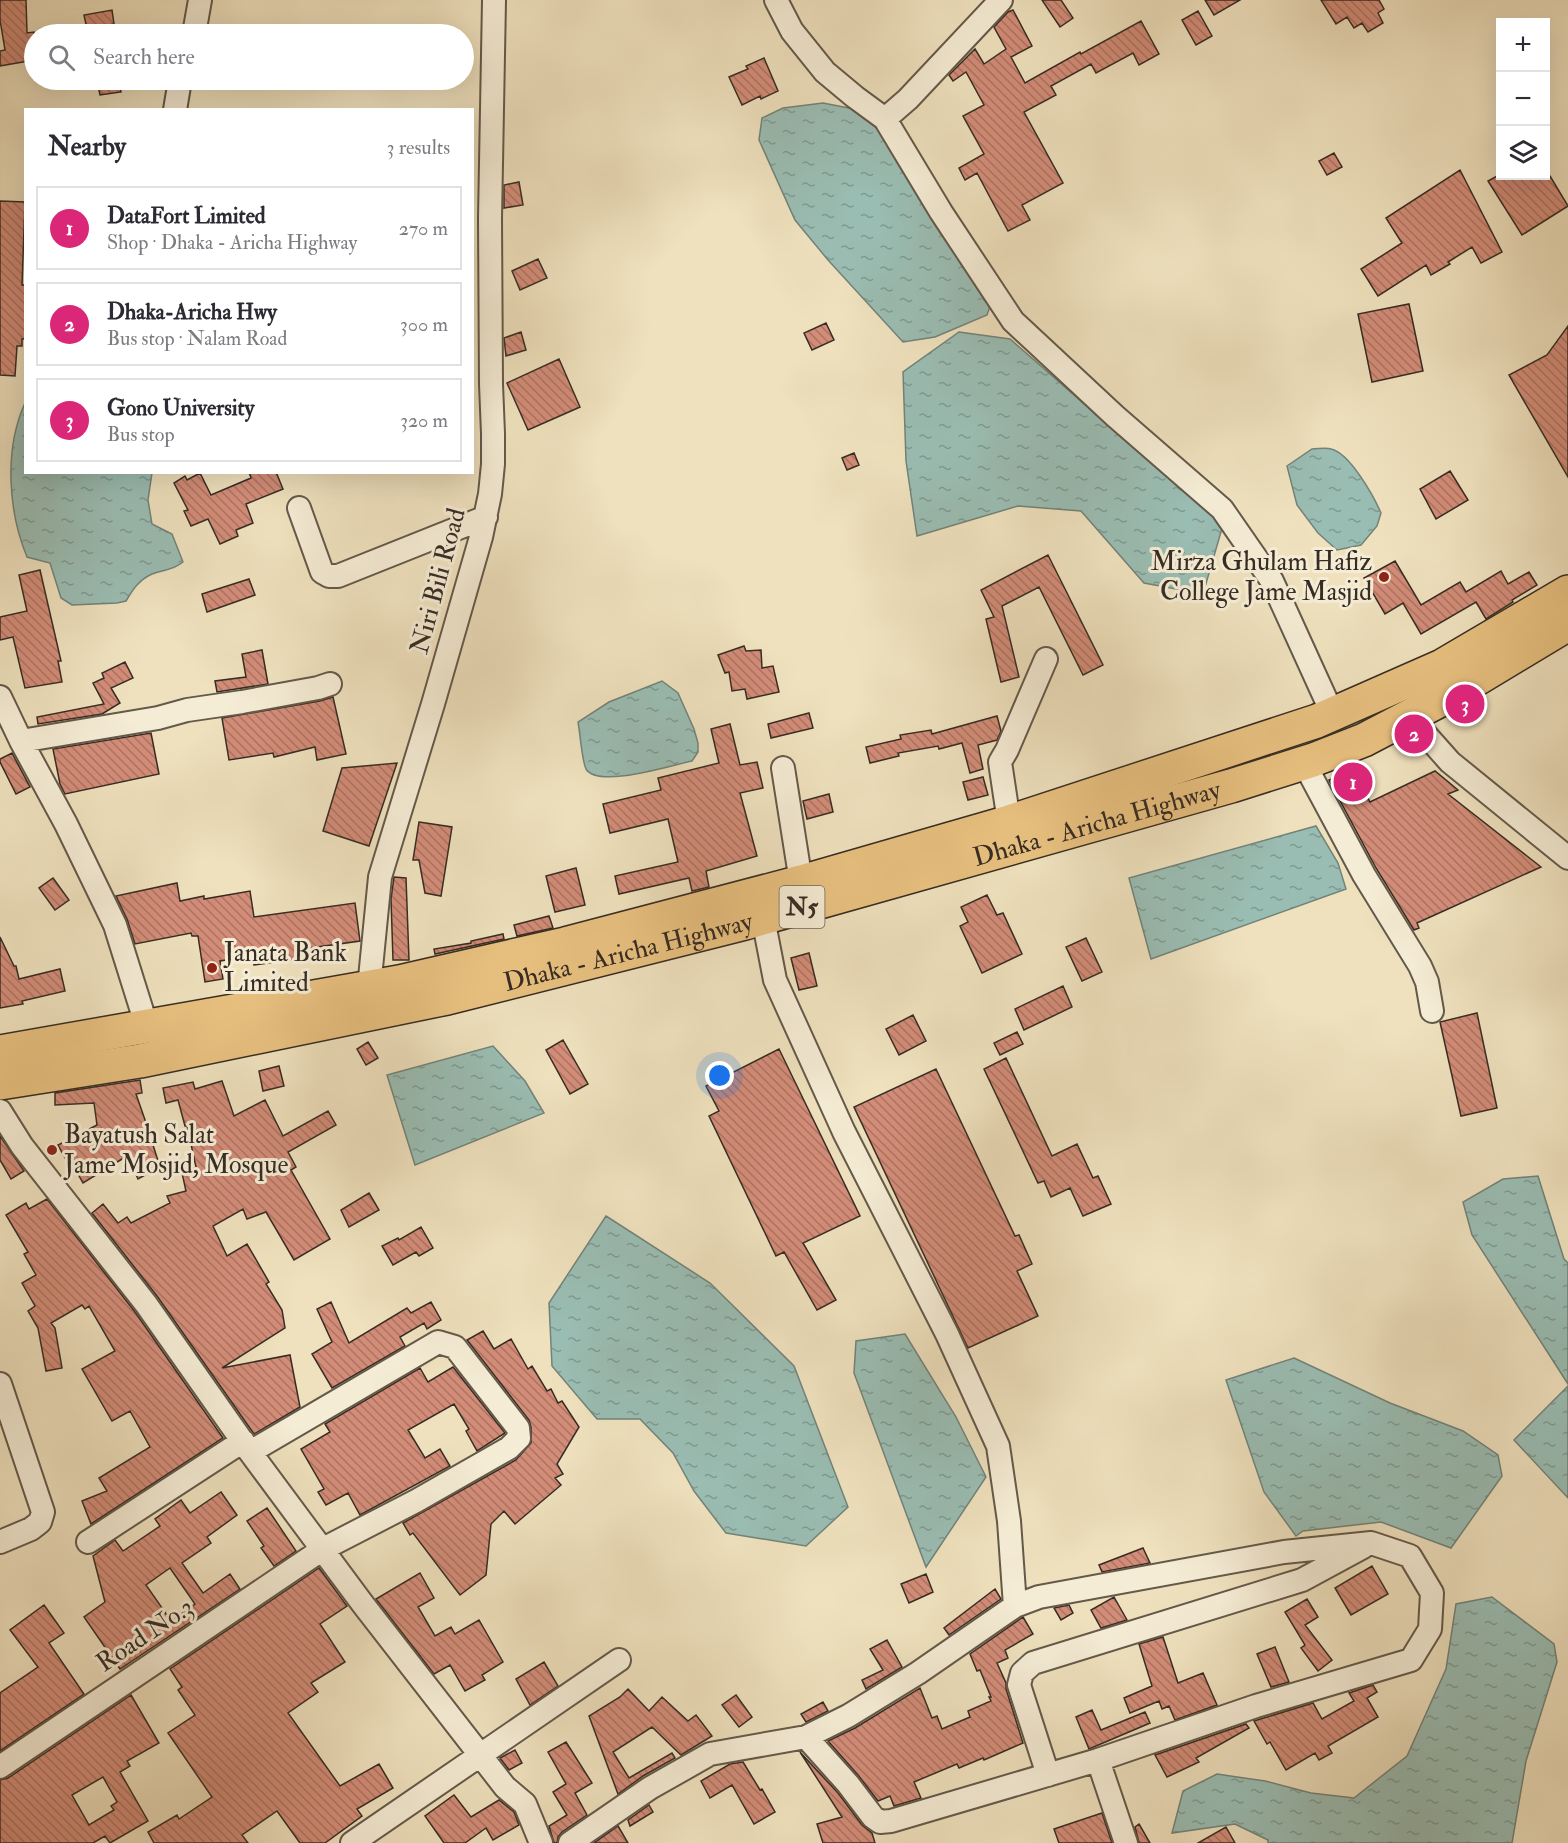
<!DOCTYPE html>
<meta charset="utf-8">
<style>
body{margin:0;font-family:"IM FELL Double Pica",serif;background:#f7f7f7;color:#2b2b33}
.controls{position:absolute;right:18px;top:18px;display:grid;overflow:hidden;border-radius:0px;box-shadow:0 6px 24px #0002}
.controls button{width:54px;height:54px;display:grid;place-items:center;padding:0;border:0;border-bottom:2px solid #e1e1e2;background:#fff;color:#2b2b33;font:30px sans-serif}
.you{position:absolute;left:720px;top:1076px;width:21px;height:21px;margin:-15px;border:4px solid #fff;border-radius:50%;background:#1a73e8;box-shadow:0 0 0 9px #1a73e833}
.badge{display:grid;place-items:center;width:39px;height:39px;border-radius:50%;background:#db2777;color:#fff;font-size:20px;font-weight:700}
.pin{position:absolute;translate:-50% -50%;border:3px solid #fff;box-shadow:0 2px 6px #0006}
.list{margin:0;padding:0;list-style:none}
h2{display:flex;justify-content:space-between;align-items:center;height:78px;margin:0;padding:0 24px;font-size:26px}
h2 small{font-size:20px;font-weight:400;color:#7c7c81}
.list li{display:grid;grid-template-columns:39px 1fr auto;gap:18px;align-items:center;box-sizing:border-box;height:84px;margin:0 12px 12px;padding:0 12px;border:2px solid #e1e1e2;border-radius:0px}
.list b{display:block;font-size:22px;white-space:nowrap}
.list p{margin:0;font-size:20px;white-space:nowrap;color:#7c7c81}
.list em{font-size:20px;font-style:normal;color:#7c7c81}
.icon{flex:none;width:33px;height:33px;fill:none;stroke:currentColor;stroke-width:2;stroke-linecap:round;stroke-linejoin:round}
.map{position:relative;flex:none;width:1568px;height:1843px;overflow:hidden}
.search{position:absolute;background:#fff;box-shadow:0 6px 24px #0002;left:24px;top:24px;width:450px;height:66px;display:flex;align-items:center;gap:15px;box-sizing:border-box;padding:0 21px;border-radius:33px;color:#7c7c81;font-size:22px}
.panel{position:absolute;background:#fff;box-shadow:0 6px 24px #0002;left:24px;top:108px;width:450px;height:366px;border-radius:0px}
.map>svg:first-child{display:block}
.water{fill:url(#water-ripples);stroke:#728379;stroke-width:1.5}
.building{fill:url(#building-back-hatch);stroke:#362c23;stroke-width:1.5;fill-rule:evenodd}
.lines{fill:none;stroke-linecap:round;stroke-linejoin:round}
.minor-casing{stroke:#64594a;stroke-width:26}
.highway-casing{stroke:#362c23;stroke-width:36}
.minor{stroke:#f5ecd5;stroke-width:22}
.highway{stroke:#e8c07f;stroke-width:33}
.poi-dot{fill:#8f2418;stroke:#f5ecd5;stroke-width:2}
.labels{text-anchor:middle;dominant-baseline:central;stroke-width:6;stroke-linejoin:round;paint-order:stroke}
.shield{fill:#f5ecd5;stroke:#6f6658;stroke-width:1.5}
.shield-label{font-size:24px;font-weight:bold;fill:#362c23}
.poi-label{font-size:26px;fill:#362c23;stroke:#f5ecd5;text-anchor:start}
.street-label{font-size:26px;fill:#362c23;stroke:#f5ecd5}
</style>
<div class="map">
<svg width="1568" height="1843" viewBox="0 0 1568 1843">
<defs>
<pattern id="water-ripples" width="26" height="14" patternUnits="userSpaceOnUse" patternTransform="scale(1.5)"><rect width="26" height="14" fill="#9abdb3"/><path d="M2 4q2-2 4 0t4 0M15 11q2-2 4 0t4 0" fill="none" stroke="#7e9a91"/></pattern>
<pattern id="building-back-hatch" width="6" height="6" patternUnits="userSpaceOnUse" patternTransform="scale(1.5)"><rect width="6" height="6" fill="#d38c78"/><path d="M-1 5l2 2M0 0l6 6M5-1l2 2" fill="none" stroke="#ac7362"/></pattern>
</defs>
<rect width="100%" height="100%" fill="#efe1be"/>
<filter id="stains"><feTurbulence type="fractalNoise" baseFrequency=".00333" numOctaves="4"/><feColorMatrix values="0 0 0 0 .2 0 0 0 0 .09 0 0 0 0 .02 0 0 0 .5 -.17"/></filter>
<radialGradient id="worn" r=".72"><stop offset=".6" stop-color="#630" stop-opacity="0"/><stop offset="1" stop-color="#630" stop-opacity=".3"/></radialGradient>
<path class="water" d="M823 103 859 110 890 136 993 298 987 315 935 337 903 342 828 260 795 220 759 140 762 118 783 108Z
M959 332 1010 339 1223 525 1203 594 1144 583 1081 511 1018 506 917 536 906 461 903 372Z
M25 403 26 472 152 473 148 500 152 524 172 534 183 562C172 571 164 569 152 574 139 580 133 589 126 601L117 603 72 605 61 598 50 563 27 557C8 511 4 449 25 403Z
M1312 449C1318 449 1326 447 1331 449 1350 453 1374 497 1381 513L1377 526 1361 545 1337 550 1318 533 1297 505 1287 466Z
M662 681 678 693 694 729 698 743V752L692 761C672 765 598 789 586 769 582 761 580 732 578 722L609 702Z
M1316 826 1338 863 1346 889 1151 959 1129 878Z
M493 1046 525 1081 544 1113 415 1165 387 1075Z
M1538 1176 1564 1259 1568 1263V1384L1472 1235 1463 1202 1503 1179Z
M606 1216 710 1283 794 1366 848 1507 806 1546 726 1533 694 1491 673 1453 640 1419H597L552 1366 549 1303Z
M905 1334 956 1417 986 1477 926 1567 854 1373 856 1341Z
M1294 1358 1390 1403 1463 1431 1498 1455 1502 1476 1451 1548 1381 1522 1303 1531 1296 1536 1264 1492 1226 1380Z
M1568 1386V1498L1514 1440Z
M1492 1597 1554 1644 1557 1662 1526 1761 1512 1843H1268V1840L1235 1824 1172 1833 1183 1791 1217 1774 1265 1781 1311 1793 1354 1798 1407 1756 1446 1669 1456 1604Z"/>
<path class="building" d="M0 0H26L27 33 34 32V60L0 66V51L5 50 0 20Z
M1042 0H1061L1073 18 1060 27Z
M1205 0H1240L1214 15Z
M1321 0H1379L1384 9 1378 13 1383 23 1368 32 1362 23 1354 28 1347 17 1336 24Z
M112 10 114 24 87 29 84 15Z
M1013 10 1032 46 1011 57 1025 83 1080 52 1081 54 1141 21 1159 54 1139 65 1133 53 1096 73 1091 64 1051 86 1056 95 1024 112 1063 183 1022 205 1030 220 1008 231 977 173 965 180 959 168 984 154 963 116 984 105 966 72 953 81 949 75 975 49 984 64 1006 49 994 27 1008 12Z
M1198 11 1212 36 1196 45 1182 20Z
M764 58 778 91 761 99 760 96 742 105 729 77 748 69 746 66Z
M106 80H118L121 92 100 95 97 81Z
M1334 153 1342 167 1327 175 1319 161Z
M1460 170 1502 252 1481 263 1472 247 1448 262 1450 264 1431 275 1426 265 1378 296 1361 269 1402 243 1386 218Z
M1497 176H1550L1568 206 1522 235 1488 181Z
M519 182 523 205 504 208V185Z
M0 201 25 202 22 285H26V339H22V346H17L15 376 0 375Z
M538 259 547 278 520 290 512 271Z
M1409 304 1423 371 1372 382 1358 314Z
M826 323 834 340 812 350 804 333Z
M1568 326V477L1509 375 1547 355Z
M521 332 526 350 506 356 504 338Z
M559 359 580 407 528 430 507 383Z
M854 453 859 465 847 470 842 458Z
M1450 471 1468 500 1436 519 1420 489Z
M249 472H276L283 489 246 504 253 523 236 530 238 536 220 544 208 519 191 526 184 511 188 510 174 483 185 476 187 480 200 473 211 495 251 478Z
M1048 555 1103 665 1083 675 1039 587 1002 606 1019 677 1001 682 986 619 994 617 981 590Z
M1395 561 1421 605 1460 582 1466 592 1501 571 1508 584 1529 572 1537 585 1512 600 1513 602 1486 619 1476 602 1421 634 1403 603 1385 614 1364 578Z
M40 570 61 661H58L62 682 25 688 13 637 0 640V617L27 611 19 575Z
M249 579 255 595 207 612 202 594Z
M744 646 746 651 761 650 762 668 773 666 779 692 747 699 745 689 732 691 729 672 725 673 718 655Z
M262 650 268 684 217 692 215 681 246 677 242 654Z
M125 662 133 678 111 688 120 703 102 714 38 724 37 717 104 704 93 683 104 678 102 673Z
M333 697 346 754 317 760 315 747 274 757 273 753 229 760 222 718 320 701Z
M809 713 813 728 771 738 768 724Z
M997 716 1001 731 997 740 978 745 983 769 970 773 962 743 939 749 938 746 898 753 899 756 870 763 866 747 901 739 900 735 931 730 932 734Z
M730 724 740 765 757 762 763 788 740 793 757 856 706 871 709 887 692 891 689 878 619 894 615 876 678 862 668 819 610 833 603 804 661 790 658 778 719 763 711 729Z
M151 733 159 774 65 794 60 784 53 749Z
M12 753 30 787 16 794 0 762V759Z
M397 763 369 846 323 831 342 768Z
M1353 769 1370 802 1435 771 1458 790 1448 794 1541 867 1417 923 1419 928 1414 930 1376 868 1329 780Z
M983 777 988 795 968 800 963 782Z
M829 794 833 812 807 819 803 801Z
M419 822 452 827 441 896 425 893 419 860H413Z
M576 868 585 905 555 912 546 876Z
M394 877 406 878 409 960H393L391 899Z
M53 878 69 900 55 910 39 888Z
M177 883 180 901 204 896V899L250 891 254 917 355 903 360 941 303 949 304 958 254 965 253 956 220 961 223 979 205 982 198 936H192L191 933 135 944 127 919 116 896Z
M987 895 997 915 1003 913 1022 954 982 973 960 926 968 922 961 907Z
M549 916 553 928 517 936 514 925Z
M503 934 504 939 435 954 434 949 471 943V941Z
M0 937 14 966H16L19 979 60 969 65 991 22 1001 23 1004 0 1008Z
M1086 938 1102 972 1082 981 1066 947Z
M809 953 817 986 799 990 791 958Z
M1063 986 1072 1007 1024 1030 1015 1009Z
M1477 1013 1497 1108 1461 1116 1440 1022Z
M913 1015 926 1041 899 1055 886 1029Z
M1017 1032 1023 1044 1000 1055 994 1043Z
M563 1040 588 1084 570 1094 546 1050Z
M368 1042 378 1058 366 1065 357 1049Z
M779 1049 860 1216 803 1243 836 1300 817 1310 784 1252 776 1256 709 1116 719 1111 706 1086Z
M1006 1058 1052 1156 1077 1144 1093 1178 1098 1176 1111 1204 1083 1216 1070 1188 1051 1197 1044 1181 1038 1183 984 1069Z
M279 1066 284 1086 263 1091 259 1071Z
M936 1069 1015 1236 1019 1235 1032 1264 1017 1271 1038 1316 968 1348 854 1107Z
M140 1080 142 1093 136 1094 151 1137 149 1139 153 1145 160 1167 138 1179 133 1168 131 1169 127 1156 83 1183 74 1167 71 1169 58 1145 97 1125 94 1103 55 1105V1093Z
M222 1081 234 1116 265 1100 283 1136 328 1111 336 1125 288 1152 296 1167 291 1170 330 1239 294 1260 266 1212 247 1219 243 1209 213 1226 227 1256 247 1244 269 1282 266 1284 282 1310 285 1328 222 1368 290 1355 300 1407 254 1434 157 1296 92 1213 103 1204 118 1223 127 1217 131 1223 170 1203 167 1196 186 1191 182 1173 196 1167 187 1126H185L178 1100 166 1103 163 1088 193 1082 195 1089Z
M0 1136 24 1171 11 1179 0 1160Z
M369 1193 379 1210 349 1227 341 1210Z
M47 1199 135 1312 223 1438 91 1524 82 1501 107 1491 99 1478 150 1447 130 1411 112 1421 82 1369 115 1351 89 1306 85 1309 82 1305 51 1323 55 1328 62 1368 46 1371 38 1328 28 1311 35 1306 22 1283 36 1275 24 1254 28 1252 6 1215 26 1203 29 1209Z
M421 1227 433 1248 419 1256 416 1252 393 1265 382 1246 398 1238 399 1240Z
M331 1302 349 1343 407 1308 411 1313 431 1302 441 1320 427 1329 424 1323 400 1337 405 1346 332 1388 312 1354 332 1342 317 1309Z
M483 1331 494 1349 511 1339 528 1369 532 1366 547 1391 551 1389 558 1403 562 1401 579 1427 557 1464 563 1474 555 1478 561 1485 515 1524 504 1511 491 1524 486 1575 460 1595 413 1533 410 1535 403 1523 516 1460 531 1443V1427L529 1420 467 1340Z
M453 1367 505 1433 477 1451 466 1431 469 1429 454 1404 408 1430 425 1458 440 1449 450 1466 360 1515 348 1493 326 1505 318 1492 324 1489 301 1449 330 1432 325 1424 420 1368 428 1382Z
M221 1492 237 1515 207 1537 211 1543 182 1563 203 1593 230 1574 240 1589 120 1669 84 1617 105 1602 93 1556 115 1540 123 1551 160 1526 155 1519 181 1500 190 1513ZM170 1568 195 1604 171 1621 146 1585Z
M267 1508 296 1551 274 1566 261 1548 264 1546 247 1521Z
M1143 1548 1150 1563 1102 1572 1099 1565Z
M1372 1566 1388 1594 1351 1615 1335 1588Z
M319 1568 347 1606 320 1624 345 1662 311 1683 318 1692 288 1713 340 1786 379 1764 393 1788 357 1809 362 1816 325 1843H300L277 1811 242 1835 248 1843H154L148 1832 177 1815 179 1819 212 1797 168 1733 195 1715 178 1690 182 1687 170 1669Z
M420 1573 434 1598 418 1607 435 1636 451 1627 455 1634 479 1620 503 1662 482 1675 485 1680 465 1691 450 1665 434 1674 376 1599Z
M926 1574 933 1592 909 1603 901 1584Z
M995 1589 1001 1599 949 1635 944 1628Z
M1114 1597 1127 1620 1101 1628 1091 1610Z
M1307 1599 1318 1617 1305 1625 1332 1660 1318 1671 1301 1648 1305 1645 1285 1612Z
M44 1605 64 1633 49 1643 84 1694 0 1751V1693L38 1667 10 1630Z
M1069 1605 1073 1613 1061 1620 1054 1608Z
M1023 1617 1033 1634 1005 1650 1008 1658 997 1663 1006 1683V1689L1023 1743 984 1760 983 1758 959 1768 957 1764 914 1782 921 1798 894 1806 890 1796 878 1801 858 1775 828 1741 855 1728 920 1688 932 1718 937 1716 942 1729 970 1717 968 1711 991 1701 989 1697H991L980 1670 977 1671 970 1654Z
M1163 1637 1178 1683 1203 1673 1217 1705 1175 1720 1169 1706 1162 1709 1159 1701 1130 1713 1124 1698 1152 1686 1139 1644Z
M887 1640 902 1667 866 1689 862 1680 883 1670 870 1649Z
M1275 1647 1289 1682 1271 1687 1257 1654Z
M544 1662 558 1686 530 1705 516 1679Z
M1373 1685 1377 1692 1367 1698 1378 1717 1328 1746 1332 1753 1319 1760 1315 1753 1286 1770 1270 1742 1267 1744 1254 1721 1313 1703 1322 1719 1354 1701 1349 1693Z
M628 1689 649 1711 662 1697 688 1721 696 1715 712 1736 681 1755 652 1727 613 1752 629 1778 672 1753 675 1758 643 1776 618 1794 589 1716 620 1697Z
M131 1695 159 1743 127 1761 130 1766 120 1772 148 1821 110 1843 105 1836 93 1843H0V1780L8 1778ZM103 1777 117 1802 111 1806 114 1810 89 1825 72 1795Z
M736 1695 752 1717 739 1727 722 1705Z
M823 1702 828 1711 806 1722 801 1714Z
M1092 1710 1101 1730 1145 1712 1150 1723 1089 1749 1076 1717Z
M1246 1724 1249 1728 1196 1758 1199 1762 1167 1777 1155 1755Z
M566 1742 592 1783 575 1793 587 1815 562 1832 558 1837 557 1843H554L549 1826 567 1815 553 1792 566 1784 548 1752Z
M515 1750 522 1763 509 1770 500 1758Z
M800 1752 838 1793 862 1825 872 1833 875 1843H823L817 1824 842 1817Z
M743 1762 760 1790 762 1789 775 1812 754 1824 732 1785 710 1798 701 1781 730 1764Z
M454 1795 471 1817 499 1800 514 1812 519 1825 493 1840 486 1828 465 1843H444L425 1816Z
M649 1805 653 1812 630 1826 628 1820Z
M1102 1813 1112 1843H1059L1054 1829Z
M1139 1824 1150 1843H1139L1135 1827Z
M618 1826 628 1843H594Z
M1226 1827 1235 1843H1198Z"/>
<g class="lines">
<defs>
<path id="minor" d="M776 0 792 31 825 72 855 97 885 119
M1001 0 908 99 885 119 941 212 1013 321 1115 416 1222 509 1272 581 1333 715
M194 34 200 0
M175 110 180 80
M299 508 322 572 329 576H338L486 517
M0 697 21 741 66 824 115 925 147 1027
M1410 717 1450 762 1568 858
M21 741 158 718 187 710 242 702 318 688 330 684
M1304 763 1364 875 1420 966 1427 982 1432 1011
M783 768 801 882
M1009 822 1000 762 1007 750 1046 659
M763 918 775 980 844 1132 947 1334 998 1446 1009 1521 1015 1606 918 1673 848 1716 806 1737 848 1784 873 1817 880 1822 891 1821 1098 1760 1126 1843
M369 988 380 877 433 704 481 537 490 494 493 464V434L491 384 490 218 494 0
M0 1111 22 1146 146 1304 250 1452 362 1603 505 1787 525 1804 541 1843
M0 1384 43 1512 40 1522 31 1529 0 1542
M88 1542 243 1441
M1015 1606 1039 1597 1284 1552 1371 1543 1410 1556 1432 1593 1430 1629 1411 1660 1256 1706 1098 1760
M0 1767 323 1549 416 1501 509 1448 519 1438 518 1428 455 1347 438 1342 250 1452
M1048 1775 1019 1685 1022 1673 1033 1663 1302 1580 1363 1547
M352 1843 619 1660
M570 1843 650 1788 710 1754 806 1737"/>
<g id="highway">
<path d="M0 1052 399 982 565 944 801 882 1009 822 1317 721 1442 666 1568 592"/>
<path id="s1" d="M0 1083 140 1061 447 998 745 923 1231 786 1313 760 1364 740 1450 695 1568 624"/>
</g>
</defs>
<use href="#minor" class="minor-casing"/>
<use href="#highway" class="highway-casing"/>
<use href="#minor" class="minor"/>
<use href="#highway" class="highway"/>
</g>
<g class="poi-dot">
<circle cx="1384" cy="577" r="6"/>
<circle cx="212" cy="968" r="6"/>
<circle cx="52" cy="1150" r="6"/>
</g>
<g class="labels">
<rect class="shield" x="779.5" y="886" width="45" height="42" rx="4.5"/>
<g class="shield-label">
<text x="802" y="907">N5</text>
</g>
<g class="poi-label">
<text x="1372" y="562" text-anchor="end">Mirza Ghulam Hafiz<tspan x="1372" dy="30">College Jame Masjid</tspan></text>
<text x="224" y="953">Janata Bank<tspan x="224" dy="30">Limited</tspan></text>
<text x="64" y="1135">Bayatush Salat<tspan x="64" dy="30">Jame Mosjid, Mosque</tspan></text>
</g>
<g class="street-label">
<text transform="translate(438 581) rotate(-75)">Niri Bili Road</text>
<text stroke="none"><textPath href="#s1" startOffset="1128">Dhaka - Aricha Highway</textPath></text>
<text stroke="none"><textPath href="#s1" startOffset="642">Dhaka - Aricha Highway</textPath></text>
<text transform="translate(145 1635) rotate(-34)">Road No.3</text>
</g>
</g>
<rect width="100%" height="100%" filter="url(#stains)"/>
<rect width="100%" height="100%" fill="url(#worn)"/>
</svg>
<div class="controls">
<button>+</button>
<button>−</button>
<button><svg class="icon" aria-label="layers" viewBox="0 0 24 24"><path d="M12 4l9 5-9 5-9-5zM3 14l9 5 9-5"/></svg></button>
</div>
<div class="you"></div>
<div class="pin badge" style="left:1353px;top:782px">1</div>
<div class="pin badge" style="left:1414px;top:734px">2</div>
<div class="pin badge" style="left:1465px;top:704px">3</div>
<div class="search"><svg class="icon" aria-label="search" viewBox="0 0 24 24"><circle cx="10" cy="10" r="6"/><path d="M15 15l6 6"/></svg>Search here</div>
<section class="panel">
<h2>Nearby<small>3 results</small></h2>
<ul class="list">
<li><span class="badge">1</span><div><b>DataFort Limited</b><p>Shop · Dhaka - Aricha Highway</p></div><em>270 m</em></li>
<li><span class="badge">2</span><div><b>Dhaka-Aricha Hwy</b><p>Bus stop · Nalam Road</p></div><em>300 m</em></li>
<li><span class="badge">3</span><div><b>Gono University</b><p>Bus stop</p></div><em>320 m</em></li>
</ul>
</section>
</div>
